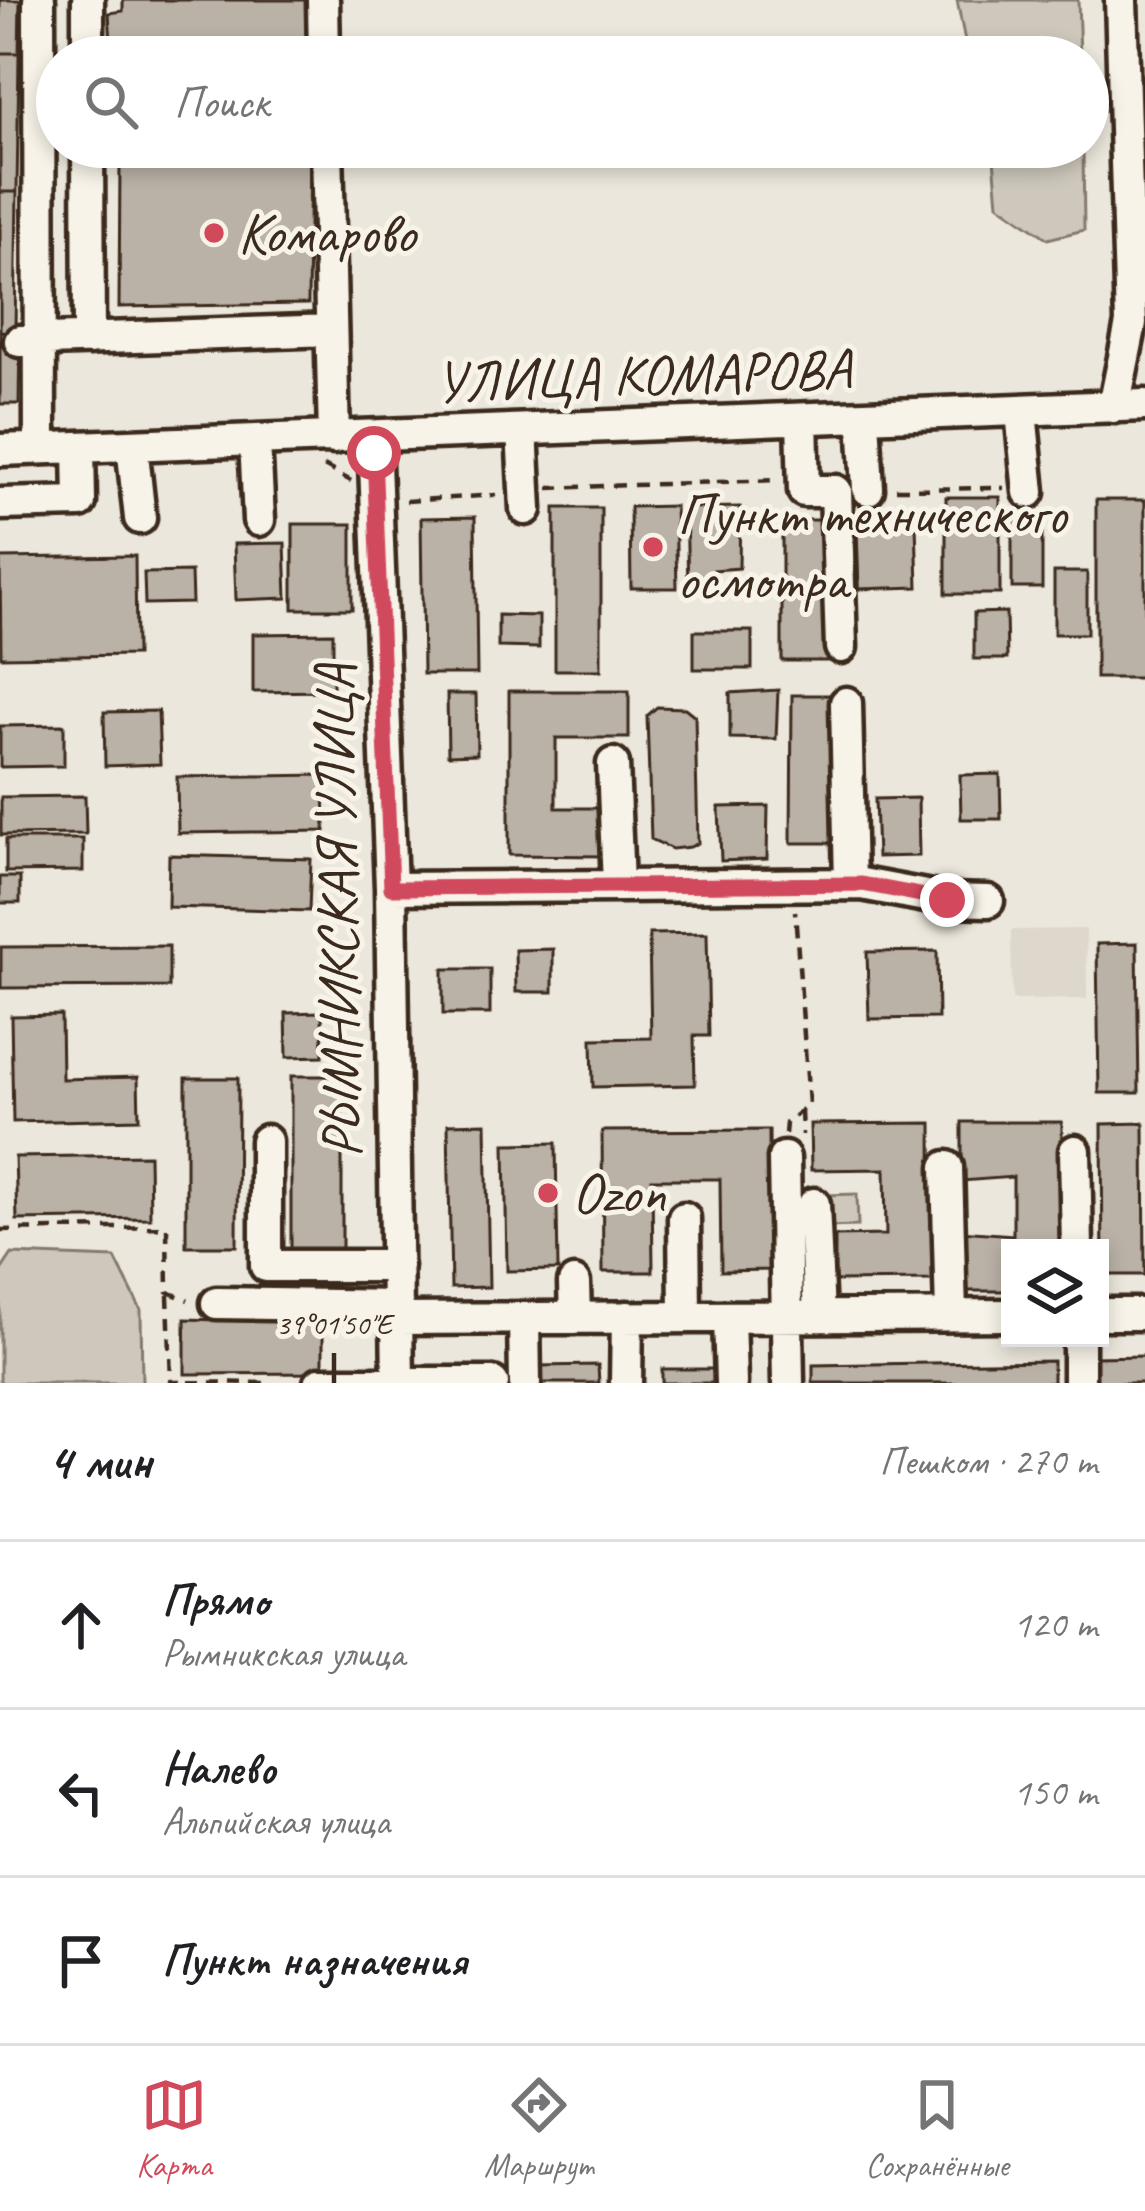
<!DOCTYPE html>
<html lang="ru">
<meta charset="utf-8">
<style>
body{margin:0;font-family:Caveat,sans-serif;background:#f2f2f2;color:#202124}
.controls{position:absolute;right:36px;bottom:36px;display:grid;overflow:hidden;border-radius:0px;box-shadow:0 6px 18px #0003}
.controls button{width:108px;height:108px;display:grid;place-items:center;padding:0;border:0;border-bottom:3px solid #e0e0e0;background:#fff;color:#202124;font:60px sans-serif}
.stop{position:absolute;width:36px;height:36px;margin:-27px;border:9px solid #d1495b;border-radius:50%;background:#fff}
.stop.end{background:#d1495b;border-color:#fff;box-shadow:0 3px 12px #0008}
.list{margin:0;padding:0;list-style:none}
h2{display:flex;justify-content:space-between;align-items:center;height:156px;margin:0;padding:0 48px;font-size:51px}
h2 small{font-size:39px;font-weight:400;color:#757577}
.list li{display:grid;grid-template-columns:78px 1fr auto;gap:36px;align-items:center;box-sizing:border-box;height:168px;padding:0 48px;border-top:3px solid #e0e0e0}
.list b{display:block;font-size:45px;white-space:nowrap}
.list p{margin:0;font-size:39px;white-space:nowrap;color:#757577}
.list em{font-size:39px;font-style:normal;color:#757577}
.icon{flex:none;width:66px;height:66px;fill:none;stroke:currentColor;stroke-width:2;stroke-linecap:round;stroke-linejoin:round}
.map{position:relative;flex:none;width:1145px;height:1383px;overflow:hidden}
.search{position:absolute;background:#fff;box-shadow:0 6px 18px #0003;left:36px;right:36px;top:36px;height:132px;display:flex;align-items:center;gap:30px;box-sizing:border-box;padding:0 42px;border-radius:66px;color:#757577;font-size:45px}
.sheet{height:660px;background:#fff}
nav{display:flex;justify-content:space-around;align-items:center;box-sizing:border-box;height:168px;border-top:3px solid #e0e0e0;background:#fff;font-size:33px;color:#757577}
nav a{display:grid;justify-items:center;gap:6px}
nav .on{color:#d1495b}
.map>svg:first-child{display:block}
.built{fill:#ddd7cc}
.green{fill:#cec8bc;stroke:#84796d;stroke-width:3}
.building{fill:#bab2a7;stroke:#3b2a1e;stroke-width:3}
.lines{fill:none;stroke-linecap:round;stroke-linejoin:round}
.minor-casing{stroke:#3b2a1e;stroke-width:39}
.path{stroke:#3b2a1e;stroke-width:4.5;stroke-dasharray:12 9;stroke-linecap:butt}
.minor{stroke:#f7f3e8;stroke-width:30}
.route{stroke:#d1495b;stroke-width:15}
.ticks{fill:none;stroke:#3b2a1e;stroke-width:4.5}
.poi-dot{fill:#d1495b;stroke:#f7f3e8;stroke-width:4.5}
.labels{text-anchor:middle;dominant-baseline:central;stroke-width:10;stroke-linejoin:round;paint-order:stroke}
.poi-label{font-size:57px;fill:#3b2a1e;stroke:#f7f3e8;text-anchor:start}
.street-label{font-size:57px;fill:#3b2a1e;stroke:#f7f3e8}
.ticks-label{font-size:30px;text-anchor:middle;fill:#3b2a1e;stroke:#f7f3e8;stroke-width:10;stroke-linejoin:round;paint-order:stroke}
</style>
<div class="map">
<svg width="1145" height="1383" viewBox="0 0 1145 1383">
<rect width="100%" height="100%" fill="#ece7dc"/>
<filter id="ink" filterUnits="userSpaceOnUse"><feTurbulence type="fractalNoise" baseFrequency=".00833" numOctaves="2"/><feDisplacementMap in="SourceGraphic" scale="24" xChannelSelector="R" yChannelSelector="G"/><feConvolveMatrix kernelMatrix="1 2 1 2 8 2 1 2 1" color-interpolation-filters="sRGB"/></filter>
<g filter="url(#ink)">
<path class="built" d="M1086 929 1087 999 1012 1000 1011 930Z"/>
<path class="green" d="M957 0H1078L1080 57H968Z
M993 147H1083L1084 230 1048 239 998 204Z
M857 1194 858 1226 825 1227 823 1195Z
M12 1254 115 1258 141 1310 142 1383H0V1272Z"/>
<path class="building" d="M0 0H20L19 53H0Z
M123 0H312L311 57H112L109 13 123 11Z
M0 53H19L17 192H0Z
M111 147H310L308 304 119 307 120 163 107 162Z
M0 192H17L15 332 0 331Z
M0 331 20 332 19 404H0Z
M946 497H1000V594H946Z
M1096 500H1145V678H1096Z
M675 506 677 588H631L630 507Z
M740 507 739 568 714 570V587H688L686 508Z
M555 508H601V670H555Z
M475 517 477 674H423L421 518Z
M782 520H829V661H782Z
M1012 520H1042V588H1012Z
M293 524H352V609H293Z
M916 525 918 587 859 589 857 527Z
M285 543 287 598 236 600 234 544Z
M135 556 136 655 1 657 0 558Z
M191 572 192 603 145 604 144 573Z
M1054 572H1087V634H1054Z
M1006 612 1007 659H974V613Z
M498 615 539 616V648L498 647Z
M694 631H752V669H694Z
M333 633V691L253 692V634Z
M778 690 776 739 730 738V693Z
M509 691H629V738H556V808H606L605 856 509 855Z
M447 694H476L477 754 448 755Z
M792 695H834L833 843H791Z
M657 707 685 708 695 716 698 843 690 847 672 849 651 839 647 716Z
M158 711 160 764 105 766 104 712Z
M64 725V766L0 767V726Z
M1000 774 1001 819H961L960 775Z
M324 775 325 831 178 833 177 777Z
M85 796 86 834 1 835V797Z
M918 798 919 856 877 857 875 799Z
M768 806 767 859 721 861 719 807Z
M6 839H83V871L6 872Z
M169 855 311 859 309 911 168 907Z
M0 877H20V903H0Z
M707 933 709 1036H694L695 1085 593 1087 592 1039 651 1038 649 934Z
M1137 943 1139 1093H1099L1097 944Z
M169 946V987L1 988V947Z
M553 949V992H516L515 950Z
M937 951 938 1018 869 1019 867 952Z
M443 969H490V1014H443Z
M322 1012 323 1056 287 1057 286 1013Z
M61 1015 62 1079 138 1077 139 1119 13 1122 11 1016Z
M291 1076H342V1252H291Z
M186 1078H238L237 1246H186Z
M962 1122H1062V1248H1010V1291H961V1231L1013 1235V1177L962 1181Z
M486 1123 489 1287 451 1288 448 1124Z
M932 1123 933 1280 835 1281V1236L886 1235 885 1169 811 1170 810 1124Z
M1144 1123 1145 1275H1103L1102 1124Z
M769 1130 770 1270 721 1271 720 1179H652L653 1272H603L602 1131Z
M556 1143 558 1270 507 1271 505 1144Z
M149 1155 150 1218 17 1220 15 1157Z
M185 1319 323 1323V1373L185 1374Z
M1145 1356V1383H1094V1357Z
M1053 1361V1383H813V1365Z
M598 1365 599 1383H539L538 1366Z
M662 1369H718V1383H662Z"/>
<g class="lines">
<defs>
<path id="minor" d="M39 0 40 448
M88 0V57
M323 0 324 57
M88 147 89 339
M327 147 334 438
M20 341 331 330
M1114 407 1131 323 1121 0
M1021 412 1029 492
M864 418 868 489
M802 420 804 491H836L841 647
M522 430 526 509
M374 436 391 888 398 1383
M255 441 259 520
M132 445 140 518
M0 450 1145 405
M0 504 80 502 79 447
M846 703 850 884
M613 764 618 885
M391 888 862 884 947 900 988 901
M266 1141V1266H397
M1075 1151 1077 1248
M784 1158 788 1383
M947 1167 951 1315
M814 1204 819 1316
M684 1218 685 1317
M574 1283 575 1318
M217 1303 398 1306
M1100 1314H1145
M729 1317 731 1383
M524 1318 525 1383
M398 1319 1010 1315
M1079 1338V1383
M320 1383H493
M626 1383 627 1317"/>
</defs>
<use href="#minor" class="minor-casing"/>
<path class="path" d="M324 466 351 481
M549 488 777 480
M896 489 1004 488
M406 501 496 495
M801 1111 802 1135
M785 1134 786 1123 809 1104 795 911
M0 1230 167 1227 168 1292 188 1300
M168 1295 171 1382 270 1383"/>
<use href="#minor" class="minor"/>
</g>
</g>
<g class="lines" filter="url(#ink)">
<path class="route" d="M374 453 391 888 862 884 947 900"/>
</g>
<path class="ticks" d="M334 1353V1383"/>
<g class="poi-dot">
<circle cx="214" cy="233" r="12"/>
<circle cx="653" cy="547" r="12"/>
<circle cx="548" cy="1193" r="12"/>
</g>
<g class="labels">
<g class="poi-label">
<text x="238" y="233">Комарово</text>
<text x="677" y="514">Пункт технического<tspan x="677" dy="66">осмотра</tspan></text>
<text x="572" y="1193">Ozon</text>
</g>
<g class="street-label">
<text transform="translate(643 375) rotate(-2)">УЛИЦА КОМАРОВА</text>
<text transform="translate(337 911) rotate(-91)">РЫМНИКСКАЯ УЛИЦА</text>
</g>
</g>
<g class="ticks-label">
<text x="334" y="1334">39°01'50"E</text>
</g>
</svg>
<div class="controls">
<button><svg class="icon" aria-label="layers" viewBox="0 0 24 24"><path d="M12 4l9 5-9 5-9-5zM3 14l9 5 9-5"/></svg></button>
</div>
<div class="stop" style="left:374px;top:453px"></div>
<div class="stop end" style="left:947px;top:900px"></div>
<div class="search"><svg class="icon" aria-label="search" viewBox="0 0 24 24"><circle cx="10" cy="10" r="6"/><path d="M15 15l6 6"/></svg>Поиск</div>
</div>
<section class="sheet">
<h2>4 мин<small>Пешком · 270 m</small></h2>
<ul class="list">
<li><svg class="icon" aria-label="ahead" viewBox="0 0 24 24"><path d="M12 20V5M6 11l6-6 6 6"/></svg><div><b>Прямо</b><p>Рымникская улица</p></div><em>120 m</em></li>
<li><svg class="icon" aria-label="left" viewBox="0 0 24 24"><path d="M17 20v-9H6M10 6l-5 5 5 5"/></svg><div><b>Налево</b><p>Альпийская улица</p></div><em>150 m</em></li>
<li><svg class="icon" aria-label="arrive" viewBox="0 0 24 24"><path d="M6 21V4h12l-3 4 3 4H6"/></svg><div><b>Пункт назначения</b></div></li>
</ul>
</section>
<nav>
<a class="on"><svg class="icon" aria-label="map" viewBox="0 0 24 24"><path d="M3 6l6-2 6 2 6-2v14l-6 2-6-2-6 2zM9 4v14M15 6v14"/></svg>Карта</a>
<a><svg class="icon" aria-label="directions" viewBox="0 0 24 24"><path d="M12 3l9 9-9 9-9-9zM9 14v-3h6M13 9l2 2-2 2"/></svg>Маршрут</a>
<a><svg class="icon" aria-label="saved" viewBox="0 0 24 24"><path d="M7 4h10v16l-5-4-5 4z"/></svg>Сохранённые</a>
</nav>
